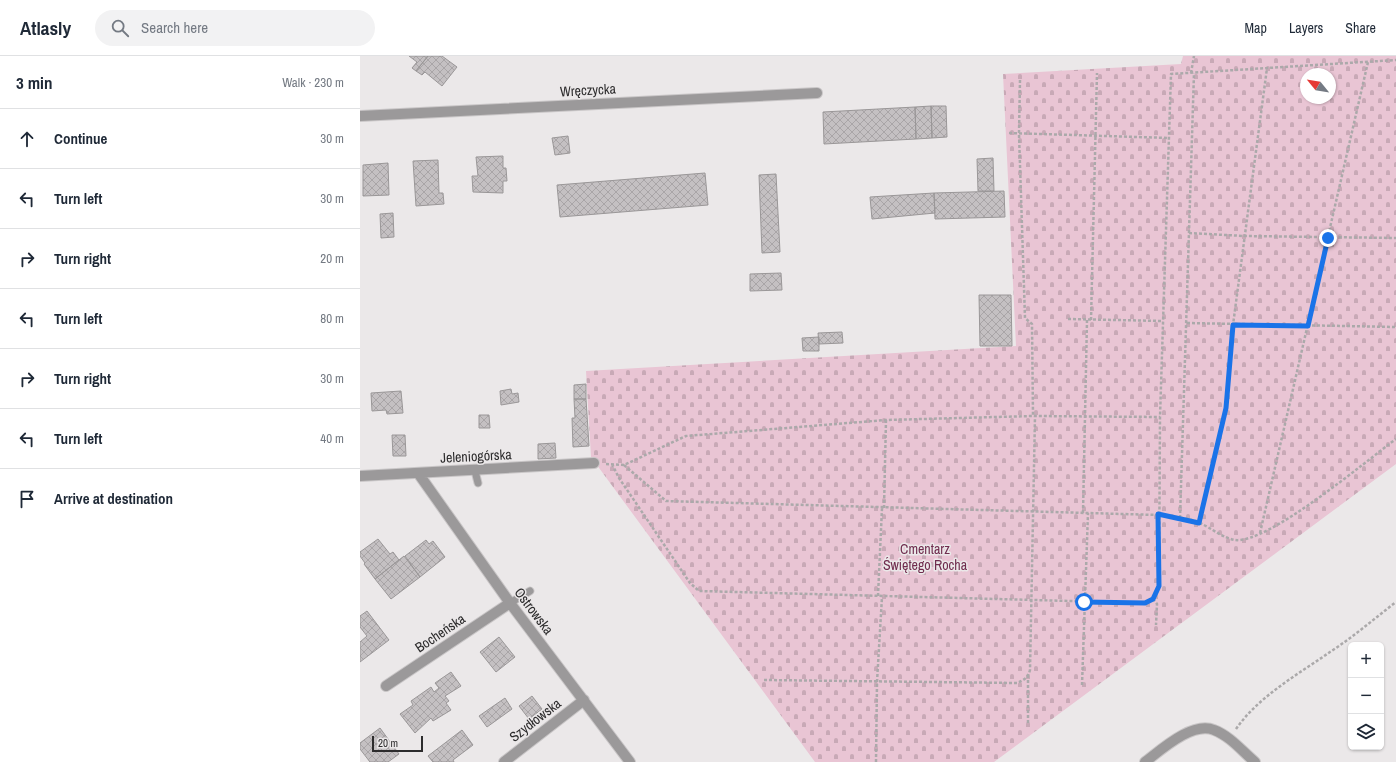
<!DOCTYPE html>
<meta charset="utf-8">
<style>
body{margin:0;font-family:"Archivo Narrow",sans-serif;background:#f2f2f3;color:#1f2937}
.controls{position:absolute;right:12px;bottom:12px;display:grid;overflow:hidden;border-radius:6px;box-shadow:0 1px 3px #0004}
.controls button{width:36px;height:36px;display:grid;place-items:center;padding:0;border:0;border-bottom:1px solid #e0e1e3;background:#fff;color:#1f2937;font:20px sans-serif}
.compass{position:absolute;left:940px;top:12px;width:36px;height:36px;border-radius:50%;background:#fff;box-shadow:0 1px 3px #0004;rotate:300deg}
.scale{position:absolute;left:12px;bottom:10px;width:51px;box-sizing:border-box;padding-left:4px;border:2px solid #2d2c2d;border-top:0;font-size:11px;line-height:14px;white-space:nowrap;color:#2d2c2d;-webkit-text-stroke:3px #ebe8e9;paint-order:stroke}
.stop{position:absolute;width:12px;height:12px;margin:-9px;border:3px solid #1a73e8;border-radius:50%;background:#fff}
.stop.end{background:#1a73e8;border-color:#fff;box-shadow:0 1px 4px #0008}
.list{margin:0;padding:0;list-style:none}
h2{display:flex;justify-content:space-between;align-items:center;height:52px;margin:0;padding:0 16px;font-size:17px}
h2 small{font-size:13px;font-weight:400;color:#747a83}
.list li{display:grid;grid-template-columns:26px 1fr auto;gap:12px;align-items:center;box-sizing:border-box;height:60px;padding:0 16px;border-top:1px solid #e0e1e3}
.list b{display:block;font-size:15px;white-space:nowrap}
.list em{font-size:13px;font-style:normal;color:#747a83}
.icon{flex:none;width:22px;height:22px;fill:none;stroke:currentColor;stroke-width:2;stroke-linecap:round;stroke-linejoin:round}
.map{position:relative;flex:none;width:1036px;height:706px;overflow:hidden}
header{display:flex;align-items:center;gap:24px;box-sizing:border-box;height:56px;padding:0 20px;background:#fff;border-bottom:1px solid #e0e1e3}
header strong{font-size:19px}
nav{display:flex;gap:22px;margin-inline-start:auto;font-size:14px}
.search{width:280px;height:36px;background:#f2f2f3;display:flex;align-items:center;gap:10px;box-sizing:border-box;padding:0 14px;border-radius:22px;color:#747a83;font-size:15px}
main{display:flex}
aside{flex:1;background:#fff}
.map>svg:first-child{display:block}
.cemetery{fill:url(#cemetery-stones);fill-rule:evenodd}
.building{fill:url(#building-cross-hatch);stroke:#9a9798}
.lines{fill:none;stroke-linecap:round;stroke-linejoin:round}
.lane-casing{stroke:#c9c6c7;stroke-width:9}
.street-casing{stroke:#c9c6c7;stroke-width:12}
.path{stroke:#aba9aa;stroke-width:2.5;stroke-dasharray:3 2;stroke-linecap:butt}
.lane{stroke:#9b999a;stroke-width:7}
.street{stroke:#9b999a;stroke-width:10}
.route{stroke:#1a73e8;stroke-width:5}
.labels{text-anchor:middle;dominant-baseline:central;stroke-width:3;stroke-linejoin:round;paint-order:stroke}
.street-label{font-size:14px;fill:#2d2c2d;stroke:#ebe8e9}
.park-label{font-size:14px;fill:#702c4e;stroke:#ebe8e9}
</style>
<header>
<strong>Atlasly</strong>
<div class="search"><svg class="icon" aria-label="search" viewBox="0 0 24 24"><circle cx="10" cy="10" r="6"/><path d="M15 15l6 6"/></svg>Search here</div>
<nav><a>Map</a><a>Layers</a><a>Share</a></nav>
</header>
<main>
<aside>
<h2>3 min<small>Walk · 230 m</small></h2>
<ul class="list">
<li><svg class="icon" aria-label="ahead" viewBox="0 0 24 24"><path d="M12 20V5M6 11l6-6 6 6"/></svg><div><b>Continue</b></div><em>30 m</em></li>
<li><svg class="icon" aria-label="left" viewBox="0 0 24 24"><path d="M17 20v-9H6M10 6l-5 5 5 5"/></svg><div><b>Turn left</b></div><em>30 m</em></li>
<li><svg class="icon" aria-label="right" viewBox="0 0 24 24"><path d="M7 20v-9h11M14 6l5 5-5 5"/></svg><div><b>Turn right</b></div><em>20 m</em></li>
<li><svg class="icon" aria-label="left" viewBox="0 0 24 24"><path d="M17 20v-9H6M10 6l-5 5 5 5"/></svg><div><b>Turn left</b></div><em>80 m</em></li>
<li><svg class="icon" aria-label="right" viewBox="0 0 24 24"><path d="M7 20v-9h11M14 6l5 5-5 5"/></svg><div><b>Turn right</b></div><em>30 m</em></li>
<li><svg class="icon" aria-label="left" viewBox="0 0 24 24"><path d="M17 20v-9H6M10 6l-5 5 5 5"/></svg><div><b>Turn left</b></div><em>40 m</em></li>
<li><svg class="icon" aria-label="arrive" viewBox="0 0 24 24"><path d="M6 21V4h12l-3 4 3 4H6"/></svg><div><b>Arrive at destination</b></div></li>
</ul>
</aside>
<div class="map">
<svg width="1036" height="706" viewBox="0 0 1036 706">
<defs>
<pattern id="cemetery-stones" width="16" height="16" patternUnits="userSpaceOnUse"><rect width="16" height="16" fill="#e9c5d4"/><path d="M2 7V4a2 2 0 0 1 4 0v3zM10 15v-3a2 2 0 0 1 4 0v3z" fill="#c8a9b6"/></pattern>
<pattern id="building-cross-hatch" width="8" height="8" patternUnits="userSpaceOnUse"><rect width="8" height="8" fill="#c4c0c2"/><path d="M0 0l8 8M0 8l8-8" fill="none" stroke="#a9a5a7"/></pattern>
</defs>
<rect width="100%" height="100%" fill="#ebe8e9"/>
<path class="cemetery" d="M823 0H1036V408L634 706H455L231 401 226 315 656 290 643 18 821 8ZM946 18H970V42H946Z"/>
<path class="building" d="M49 0H68L56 15 52 12 57 6Z
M68 0H82L97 11 82 30 65 16 62 19 56 15Z
M571 50H586L587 81 572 82Z
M571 50 572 82 556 83 555 51Z
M555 51 556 83 464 88 463 56Z
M208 80 210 97 195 99 192 82Z
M143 100V112H146L147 125H143V137L113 136 112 120H118L116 101Z
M633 102 634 135H618L617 103Z
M78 104 79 137H83L84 148 56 150 53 105Z
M28 107 29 139 3 140V109Z
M345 117 348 149 200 161 197 129Z
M416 118 420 196 402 197 399 119Z
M644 135 645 161 575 163 574 137Z
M574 137 575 157 512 163 510 141Z
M33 157 34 181 21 182 20 158Z
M421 217 422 234 390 235V218Z
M619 239H651L652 290H620Z
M482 276 483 287 459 288 458 277Z
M459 281V295H443L442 282Z
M226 328V343H214V329Z
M151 333 152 338 158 337 159 346 141 349 140 335Z
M41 335 43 357 27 358 26 354 12 355 11 337Z
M214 343H226L229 390 213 391 212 362H215Z
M119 359H129L130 372H119Z
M32 379H45L46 400H33Z
M195 387 196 402 178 403V388Z
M18 483 30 498 33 496 39 504 15 523 4 508 5 507 0 500V496Z
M66 484 69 488 73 485 85 501 60 521 45 500Z
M44 500 60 521 31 543 15 523Z
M7 555 29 584 0 606V586L7 580 0 571V560Z
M139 581 155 601 136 616 120 596Z
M91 616 101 630 85 640 89 645 86 647 91 654 73 665 71 662 55 677 40 658 53 649 51 645 71 631 74 636 79 632 75 627Z
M172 640 182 653 169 663 159 650Z
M145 642 152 653 127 671 119 660Z
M20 672 39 698 28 706H10L0 693V687Z
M102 674 113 689 93 704 94 706H73L68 700Z"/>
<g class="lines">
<defs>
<path id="lane" d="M115 415 118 427
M150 547 170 535"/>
<path id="street" d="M0 60 457 37
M58 417 150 547 270 706
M0 420 234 407
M26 630 150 547
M144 706 224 644
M785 706C802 693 833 665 854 674 870 680 882 695 895 706"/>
</defs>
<use href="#lane" class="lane-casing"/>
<use href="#street" class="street-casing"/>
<path class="path" d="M831 17 834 0
M660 24 659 78 665 262 672 268 673 360
M649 77 809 82
M829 177 884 180 1036 182
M708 263 803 265
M731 264 737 17
M827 267 1036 271
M246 408 264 409 326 380 526 364 673 360 800 361
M252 408 259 422 330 527 339 535 785 547C793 543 797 539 799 530L800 361 811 18 1036 4
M264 409 306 445 798 459C812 461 827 461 840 467 851 472 863 482 875 484 908 488 1006 405 1036 383
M524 452 526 364
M723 457 727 264
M820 462 834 17
M839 467 866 352 873 269 907 12
M900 477 1008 6
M518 540 522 452
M793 543 797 548 796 569
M404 624 657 627C664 624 668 622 670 614L675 360
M722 629 728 457
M668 667V620
M876 673C899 640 937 619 970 596 993 581 1014 563 1036 546
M516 706 517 626 522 541"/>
<use href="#lane" class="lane"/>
<use href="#street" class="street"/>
</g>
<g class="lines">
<path class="route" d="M724 546 785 547 793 543 799 530 798 458 839 467 866 352 873 269 948 270 968 182"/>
</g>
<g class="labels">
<g class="street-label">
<text transform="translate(228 34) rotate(-3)">Wręczycka</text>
<text transform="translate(116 400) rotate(-3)">Jeleniogórska</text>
<text transform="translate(174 555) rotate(53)">Ostrowska</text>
<text transform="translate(80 577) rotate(-34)">Bocheńska</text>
<text transform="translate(175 664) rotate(-38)">Szydłowska</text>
</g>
<g class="park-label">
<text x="565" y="493">Cmentarz<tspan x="565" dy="16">Świętego Rocha</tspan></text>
</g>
</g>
</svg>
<div class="controls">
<button>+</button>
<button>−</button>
<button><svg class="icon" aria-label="layers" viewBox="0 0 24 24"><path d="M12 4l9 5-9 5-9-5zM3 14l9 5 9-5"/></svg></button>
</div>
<svg class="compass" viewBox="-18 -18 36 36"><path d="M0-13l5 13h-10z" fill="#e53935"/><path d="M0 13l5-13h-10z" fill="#747a83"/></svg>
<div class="scale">20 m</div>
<div class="stop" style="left:724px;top:546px"></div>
<div class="stop end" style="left:968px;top:182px"></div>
</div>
</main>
